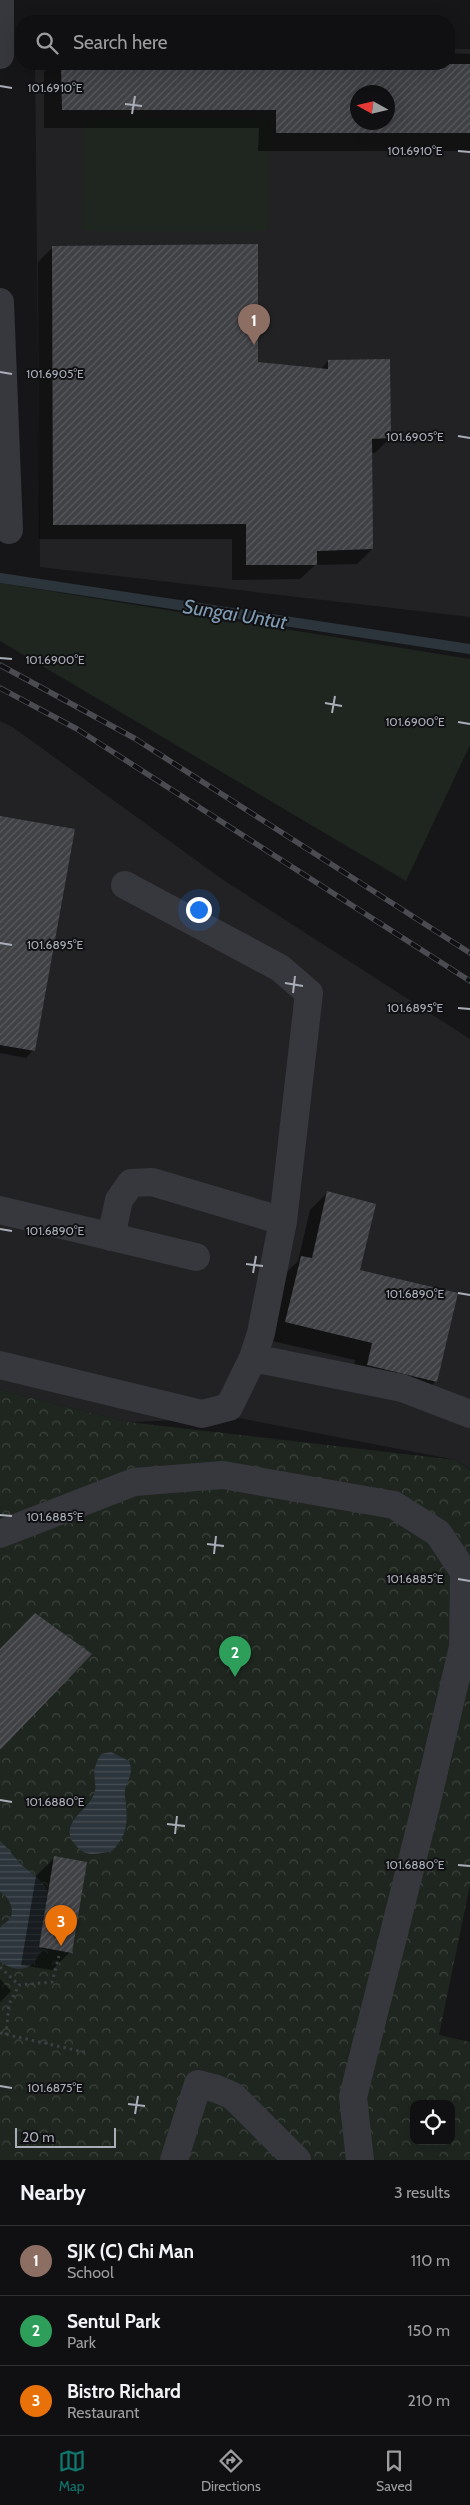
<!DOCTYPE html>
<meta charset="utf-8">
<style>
body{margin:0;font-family:Cabin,sans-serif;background:#19191b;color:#f1f3f6}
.controls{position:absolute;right:15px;bottom:15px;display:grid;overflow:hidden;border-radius:10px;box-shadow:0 5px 20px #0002}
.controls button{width:45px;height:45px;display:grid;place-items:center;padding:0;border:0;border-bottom:1px solid #303032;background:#101012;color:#f1f3f6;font:25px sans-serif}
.compass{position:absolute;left:350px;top:85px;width:45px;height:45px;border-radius:50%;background:#101012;box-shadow:0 5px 20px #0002;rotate:278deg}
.scale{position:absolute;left:15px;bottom:12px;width:101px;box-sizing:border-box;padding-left:5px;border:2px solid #a8adb8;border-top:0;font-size:14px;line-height:18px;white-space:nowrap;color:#a8adb8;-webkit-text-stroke:4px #111113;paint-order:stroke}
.you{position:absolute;left:198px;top:909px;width:18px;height:18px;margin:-12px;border:4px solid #fff;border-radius:50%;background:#1a73e8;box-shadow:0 0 0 8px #1a73e833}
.badge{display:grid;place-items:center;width:32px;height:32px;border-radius:50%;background:#0f766e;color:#fff;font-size:16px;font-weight:700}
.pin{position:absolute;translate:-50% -41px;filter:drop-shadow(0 1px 2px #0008)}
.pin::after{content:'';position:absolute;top:26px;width:18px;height:15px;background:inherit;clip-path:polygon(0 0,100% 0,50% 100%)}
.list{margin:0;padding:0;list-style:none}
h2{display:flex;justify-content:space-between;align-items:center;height:65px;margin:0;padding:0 20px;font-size:21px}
h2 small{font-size:16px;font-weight:400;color:#9c9d9f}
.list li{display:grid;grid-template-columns:32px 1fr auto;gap:15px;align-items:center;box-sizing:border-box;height:70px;padding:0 20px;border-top:1px solid #303032}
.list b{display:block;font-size:19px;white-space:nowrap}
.list p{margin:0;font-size:16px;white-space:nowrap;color:#9c9d9f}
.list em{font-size:16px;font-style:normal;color:#9c9d9f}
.icon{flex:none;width:28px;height:28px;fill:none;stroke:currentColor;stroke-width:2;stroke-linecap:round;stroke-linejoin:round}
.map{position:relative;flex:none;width:470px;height:2160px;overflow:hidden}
.search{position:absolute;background:#101012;box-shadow:0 5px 20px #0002;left:15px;right:15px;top:15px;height:55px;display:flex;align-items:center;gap:12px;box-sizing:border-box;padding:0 18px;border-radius:20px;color:#9c9d9f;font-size:19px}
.sheet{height:275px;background:#101012}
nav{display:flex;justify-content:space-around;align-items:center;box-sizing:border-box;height:70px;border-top:1px solid #303032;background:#101012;font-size:14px;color:#9c9d9f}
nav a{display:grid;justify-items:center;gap:2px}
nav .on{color:#0f766e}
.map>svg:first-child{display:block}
.built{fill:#222225;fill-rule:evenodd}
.green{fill:#1e261f}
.park{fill:url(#park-crowns);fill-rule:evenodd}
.water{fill:url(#water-rules)}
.shadow{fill:#0007;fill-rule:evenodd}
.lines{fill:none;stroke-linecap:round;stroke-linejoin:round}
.stream{stroke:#2c353c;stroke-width:10}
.building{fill:url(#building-hatch);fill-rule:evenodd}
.path{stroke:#3d3f44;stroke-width:3;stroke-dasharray:2.5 4;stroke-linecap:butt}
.minor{stroke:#37383d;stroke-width:28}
.rail-casing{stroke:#4a4c52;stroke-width:5.5}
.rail{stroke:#111113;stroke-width:4;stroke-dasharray:11;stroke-linecap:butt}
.ticks{fill:none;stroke:#a8adb8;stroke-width:2}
.labels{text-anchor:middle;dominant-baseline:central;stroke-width:4;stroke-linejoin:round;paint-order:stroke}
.water-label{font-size:20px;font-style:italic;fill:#7f9bb3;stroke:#111113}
.ticks-label{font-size:12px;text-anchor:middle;fill:#a8adb8;stroke:#111113;stroke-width:4;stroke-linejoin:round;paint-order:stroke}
</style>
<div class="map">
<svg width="470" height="2160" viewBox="0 0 470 2160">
<defs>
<pattern id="park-crowns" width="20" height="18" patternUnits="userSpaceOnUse" patternTransform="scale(1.25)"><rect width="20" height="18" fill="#1e261f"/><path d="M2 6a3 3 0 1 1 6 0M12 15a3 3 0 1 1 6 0" fill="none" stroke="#3c433d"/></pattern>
<pattern id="water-rules" width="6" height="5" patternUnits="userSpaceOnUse" patternTransform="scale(1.25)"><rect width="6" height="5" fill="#2c353c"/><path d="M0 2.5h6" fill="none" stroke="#485056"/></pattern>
<pattern id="building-hatch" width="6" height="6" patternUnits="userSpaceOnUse" patternTransform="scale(1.25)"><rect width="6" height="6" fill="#404145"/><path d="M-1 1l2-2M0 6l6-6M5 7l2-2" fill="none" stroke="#595a5e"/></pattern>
</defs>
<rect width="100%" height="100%" fill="#161618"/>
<path class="built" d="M449 49H470V617L40 567 35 64H449ZM358 92H388V122H358Z
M0 721 14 728 222 879 470 1039V1469L456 1460 239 1418 128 1422 0 1390Z"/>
<path class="green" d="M85 119H269L268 231H82Z
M0 583 470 659V745L406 881 0 641Z"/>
<path class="park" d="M0 1390 128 1422 456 1460 470 1470V1885L439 2035 470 2042V2160H0ZM414 2104H451V2141H414Z"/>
<path class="water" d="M111 1752 129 1761C134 1774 128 1778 125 1790 124 1795 126 1801 126 1806 128 1825 126 1837 112 1851 93 1855 83 1858 72 1840 69 1836 69 1830 71 1825 76 1813 89 1807 94 1794 99 1781 88 1775 101 1754Z
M0 1841C9 1849 15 1859 24 1867 33 1875 46 1882 49 1895 51 1902 48 1912 47 1918 44 1948 37 1984 0 1962V1928C2 1924 6 1923 9 1920 16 1911 9 1896 0 1892Z"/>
<path class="shadow" d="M449 53 470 54V151H258L259 128H44V72L51 64H449ZM358 92H388V122H358Z
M53 247 257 364 320 370 328 361 390 438 375 453H371L372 549 357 564 315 565 300 579 232 580V539H39L38 262Z
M0 817 33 1050 26 1058 0 1053Z
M327 1193 359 1271 436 1381 418 1399 350 1382 355 1360 268 1340 284 1275 298 1261 310 1210Z
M54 1858 70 1952 52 1970 21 1965 36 1876Z
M0 1979 11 1991 0 2002Z"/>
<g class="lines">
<path class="stream" d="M0 578 470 649"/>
</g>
<path class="building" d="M61 64H470V133H276V110H62ZM358 92H388V122H358Z
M258 244V362L328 369V360L390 359 391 438 372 439 373 549 317 551V565H246V524L53 525 52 246Z
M0 816 75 829 35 1051 0 1045Z
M327 1191 376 1204 360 1270 458 1293 437 1382 367 1365 372 1343 285 1322 301 1256 312 1258Z
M35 1613 92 1654 0 1750V1649Z
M54 1856 87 1862 72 1953 39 1947Z"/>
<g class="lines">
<path class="path" d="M0 1967 19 1985
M0 2033 88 2053
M6 2035 9 2004 19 1985 52 1982 59 1956"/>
<path class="minor" d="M0 55V0
M0 302 9 530
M0 1210 196 1257
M111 1237 119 1200 131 1183 152 1182 283 1221
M253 1358 402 1388 470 1414
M0 1365 202 1414 229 1407 253 1358 261 1333 283 1221 309 993 280 968 125 885
M0 1534 134 1482 223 1475 394 1505 438 1533 464 1572 463 1647 426 1805 353 2097 360 2160
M174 2160 198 2084 217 2089 233 2096 297 2160"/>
<defs>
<path id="rail" d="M0 665 134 738 470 953
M0 688 77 729 470 981"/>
</defs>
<use href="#rail" class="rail-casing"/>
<use href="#rail" class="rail"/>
</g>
<path class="ticks" d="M0 86 12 88M125 104 142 106M132 114 135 96M458 151 470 152M0 372 12 374M458 436 470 438M0 658 12 659M325 703 342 706M332 713 335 696M458 722 470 724M0 943 12 945M285 983 303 986M293 993 295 976M458 1008 470 1009M0 1229 12 1231M246 1264 263 1266M253 1273 256 1256M458 1293 470 1295M0 1515 12 1516M207 1544 224 1546M214 1554 216 1536M458 1579 470 1581M0 1800 12 1802M167 1824 185 1826M175 1834 177 1816M458 1865 470 1866M0 2086 12 2088M128 2104 145 2106M135 2114 138 2096"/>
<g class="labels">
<g class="water-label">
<text transform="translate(235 614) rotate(9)">Sungai Untut</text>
</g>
</g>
<g class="ticks-label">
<text x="55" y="92">101.6910°E</text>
<text x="415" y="155">101.6910°E</text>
<text x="55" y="378">101.6905°E</text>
<text x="415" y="441">101.6905°E</text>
<text x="55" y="664">101.6900°E</text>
<text x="415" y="726">101.6900°E</text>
<text x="55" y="949">101.6895°E</text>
<text x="415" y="1012">101.6895°E</text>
<text x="55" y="1235">101.6890°E</text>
<text x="415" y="1298">101.6890°E</text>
<text x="55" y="1521">101.6885°E</text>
<text x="415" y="1583">101.6885°E</text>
<text x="55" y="1806">101.6880°E</text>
<text x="415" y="1869">101.6880°E</text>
<text x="55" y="2092">101.6875°E</text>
</g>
</svg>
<div class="controls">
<button><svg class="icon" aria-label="locate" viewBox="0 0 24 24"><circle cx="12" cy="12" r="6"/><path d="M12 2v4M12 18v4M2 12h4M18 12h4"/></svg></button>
</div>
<svg class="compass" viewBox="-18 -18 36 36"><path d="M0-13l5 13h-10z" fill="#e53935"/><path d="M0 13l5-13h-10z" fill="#9c9d9f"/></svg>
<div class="scale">20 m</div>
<div class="you"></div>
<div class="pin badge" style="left:254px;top:345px;background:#8d6e63">1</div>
<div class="pin badge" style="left:235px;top:1677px;background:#2e9e5b">2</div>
<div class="pin badge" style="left:61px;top:1946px;background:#e8710a">3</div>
<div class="search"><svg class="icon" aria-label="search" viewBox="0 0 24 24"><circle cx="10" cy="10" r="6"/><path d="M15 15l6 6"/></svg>Search here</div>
</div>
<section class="sheet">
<h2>Nearby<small>3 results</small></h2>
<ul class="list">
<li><span class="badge" style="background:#8d6e63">1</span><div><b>SJK (C) Chi Man</b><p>School</p></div><em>110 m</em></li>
<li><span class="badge" style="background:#2e9e5b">2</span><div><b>Sentul Park</b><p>Park</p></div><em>150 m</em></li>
<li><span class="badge" style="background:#e8710a">3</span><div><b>Bistro Richard</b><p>Restaurant</p></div><em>210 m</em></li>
</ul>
</section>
<nav>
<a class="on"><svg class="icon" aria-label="map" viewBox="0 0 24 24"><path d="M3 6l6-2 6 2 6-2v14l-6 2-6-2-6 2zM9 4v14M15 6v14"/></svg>Map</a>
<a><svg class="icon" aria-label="directions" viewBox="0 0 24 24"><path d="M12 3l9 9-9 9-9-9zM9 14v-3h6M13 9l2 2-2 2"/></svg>Directions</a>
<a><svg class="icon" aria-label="saved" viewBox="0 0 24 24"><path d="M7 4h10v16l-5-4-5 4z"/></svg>Saved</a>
</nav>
